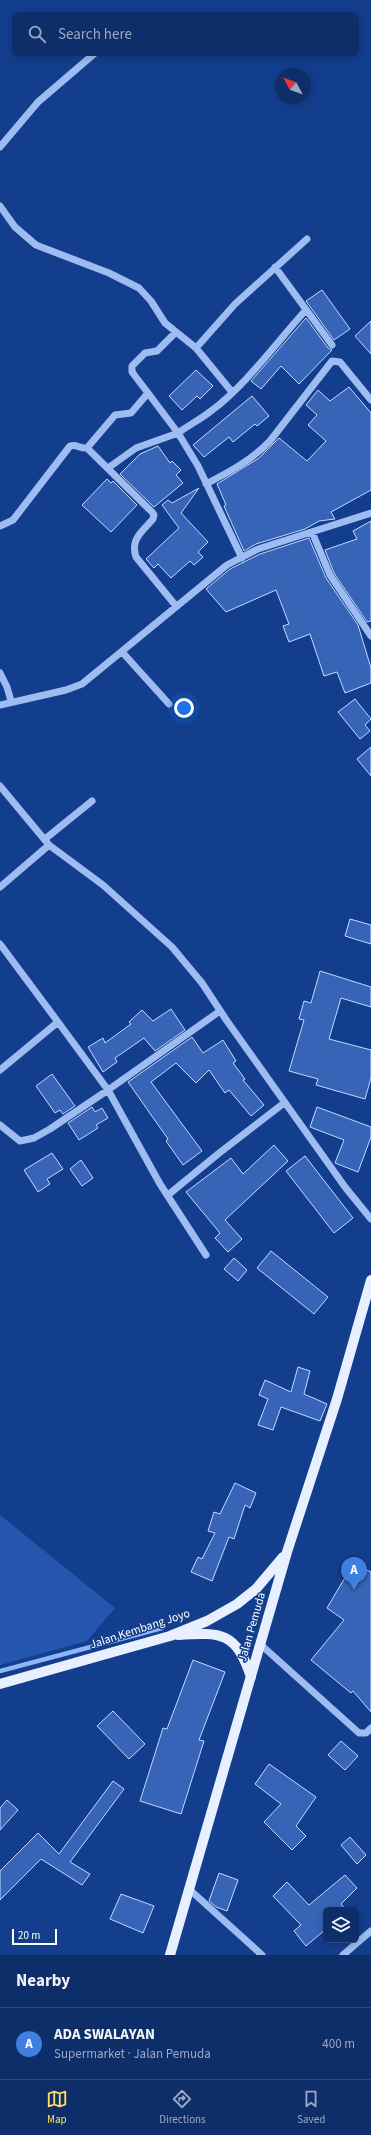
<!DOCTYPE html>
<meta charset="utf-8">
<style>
body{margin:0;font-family:"Source Sans 3",sans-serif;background:#173670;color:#f1f3f6}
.controls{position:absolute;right:12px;bottom:12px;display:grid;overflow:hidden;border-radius:6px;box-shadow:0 2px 10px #0003}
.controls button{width:36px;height:36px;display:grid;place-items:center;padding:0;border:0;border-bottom:1px solid #2e4a7e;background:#0e2e6a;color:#f1f3f6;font:20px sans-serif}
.compass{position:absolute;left:275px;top:68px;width:36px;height:36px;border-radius:50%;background:#0e2e6a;box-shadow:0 2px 10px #0003;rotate:311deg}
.scale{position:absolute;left:12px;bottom:10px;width:45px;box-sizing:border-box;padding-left:4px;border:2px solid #fff;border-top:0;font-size:11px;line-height:14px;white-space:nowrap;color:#fff;-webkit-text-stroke:3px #133e8e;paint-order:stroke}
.you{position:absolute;left:184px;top:708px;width:14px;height:14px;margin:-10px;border:3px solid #fff;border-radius:50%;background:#1a73e8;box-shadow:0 0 0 6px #1a73e833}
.badge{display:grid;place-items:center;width:26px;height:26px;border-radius:50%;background:#ffe05e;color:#fff;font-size:13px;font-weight:700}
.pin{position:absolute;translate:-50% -33px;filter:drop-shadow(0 1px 2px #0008)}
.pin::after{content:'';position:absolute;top:21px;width:14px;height:12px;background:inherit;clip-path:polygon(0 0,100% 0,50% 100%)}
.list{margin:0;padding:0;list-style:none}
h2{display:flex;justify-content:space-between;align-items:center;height:52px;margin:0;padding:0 16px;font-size:17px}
h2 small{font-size:13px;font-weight:400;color:#9ba8c1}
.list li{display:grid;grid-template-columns:26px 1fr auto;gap:12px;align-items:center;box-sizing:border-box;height:72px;padding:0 16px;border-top:1px solid #2e4a7e}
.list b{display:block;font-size:15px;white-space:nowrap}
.list p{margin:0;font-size:13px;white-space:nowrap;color:#9ba8c1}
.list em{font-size:13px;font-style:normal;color:#9ba8c1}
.icon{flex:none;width:22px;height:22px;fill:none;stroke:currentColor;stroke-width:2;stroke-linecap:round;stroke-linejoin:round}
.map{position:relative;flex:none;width:371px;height:1955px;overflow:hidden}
.search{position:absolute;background:#0e2e6a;box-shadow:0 2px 10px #0003;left:12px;right:12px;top:12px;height:44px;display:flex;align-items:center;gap:10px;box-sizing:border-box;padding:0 14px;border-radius:6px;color:#9ba8c1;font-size:15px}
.sheet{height:124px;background:#0e2e6a}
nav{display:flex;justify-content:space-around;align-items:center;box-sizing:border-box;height:56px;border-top:1px solid #2e4a7e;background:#0e2e6a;font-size:11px;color:#9ba8c1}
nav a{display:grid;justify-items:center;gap:2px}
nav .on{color:#ffe05e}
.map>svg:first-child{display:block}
.green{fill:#2556ae}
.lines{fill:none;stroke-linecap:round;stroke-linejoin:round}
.stream{stroke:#90b5f4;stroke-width:4.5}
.building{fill:#3764b6;stroke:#c5d9fc}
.minor{stroke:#9ebcf1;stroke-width:7}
.major{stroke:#e8efff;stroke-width:10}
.labels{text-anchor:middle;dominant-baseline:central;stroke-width:3;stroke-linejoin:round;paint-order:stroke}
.street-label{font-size:12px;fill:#fff;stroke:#133e8e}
</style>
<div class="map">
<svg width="371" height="1955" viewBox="0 0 371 1955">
<rect width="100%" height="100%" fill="#133e8e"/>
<path class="green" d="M0 1515 115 1608 87 1641 0 1665Z"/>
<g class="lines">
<path class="stream" d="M0 1671 162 1628"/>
</g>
<path class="building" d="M322 290 350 329 334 340 306 301Z
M306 318 328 348 332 350 299 384 281 366 261 389 251 381Z
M371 321V354L355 336Z
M196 370 213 386 200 399 197 396 182 410 169 396Z
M349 387 371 413V490L331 512 335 519 319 521 305 529 256 544 244 551 224 506 226 505 217 484 259 458 279 438 307 461 326 441 308 425 317 415 306 405 318 390 330 401Z
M252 396 269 416 257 426 255 424 233 442 229 437 204 457 193 445Z
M158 446 170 463 172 461 181 470 176 475 183 483 154 507 120 474 140 454Z
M107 479 111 483 113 481 137 505 111 532 82 505Z
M199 488 181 513 208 542 198 552 203 557 194 565 190 561 171 578 158 564 154 568 146 559 179 528 162 505 168 500 172 503Z
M371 521V621L367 622 334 573 325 550 357 539 353 531Z
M309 538 326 578 358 625 371 668V683L345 693 337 672 324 676 310 634 289 642 283 626 289 624 276 590 226 612 206 589 230 569 260 554Z
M355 699 371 719 365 725 370 731 360 739 338 712Z
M371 747V776L357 759Z
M350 919 371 925V944L345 936Z
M320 971 371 987V1007L341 998 329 1039 371 1050V1078L365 1099 316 1085 318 1079 289 1071 304 1020 299 1019 304 1001 311 1003Z
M171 1009 185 1030 155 1051 144 1038 115 1058 117 1062 103 1072 88 1047 103 1038 105 1043 131 1024 129 1022 142 1010 153 1021Z
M192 1037 203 1053 223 1040 236 1061 233 1063 245 1079 243 1080 264 1105 251 1116 229 1090 225 1093 209 1070 196 1083 176 1063 151 1082 202 1151 183 1165 166 1141 168 1139 128 1082Z
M52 1074 75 1106 63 1114 60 1110 55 1113 36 1086Z
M92 1107 95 1112 102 1108 108 1118 96 1125 98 1128 79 1140 68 1123Z
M317 1107 371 1127V1137L358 1172 335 1163 344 1140 310 1127Z
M274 1145 288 1161 225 1220 242 1239 228 1252 215 1238 220 1233 186 1192 231 1158 243 1174Z
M52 1153 63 1169 47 1179 50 1184 38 1192 24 1170Z
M305 1156 353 1218 334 1233 286 1171Z
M81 1160 93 1178 82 1186 70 1169Z
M271 1251 328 1297 314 1314 257 1268Z
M234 1258 247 1270 238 1281 224 1269Z
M298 1367 310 1371 304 1394 327 1404 320 1421 281 1407 273 1430 258 1425 268 1399 259 1395 265 1380 291 1392Z
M235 1483 256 1493 250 1508 245 1505 234 1539 229 1537 212 1581 191 1572 198 1557 202 1559 215 1533 208 1531 214 1512 220 1514Z
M353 1564 371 1572V1712L353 1691 351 1693 311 1660 344 1620 327 1608Z
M193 1660 225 1672 199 1740 204 1741 181 1814 140 1801 163 1728 167 1729Z
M113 1711 145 1744 129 1759 97 1726Z
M341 1741 358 1756 345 1770 328 1755Z
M269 1764 316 1797 296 1826 306 1836 292 1850 264 1822 281 1804 255 1784Z
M113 1781 124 1789 70 1862 90 1874 82 1885 41 1859 0 1900V1871L38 1833 59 1854Z
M7 1800 18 1810 0 1830V1808Z
M350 1837 366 1855 357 1864 341 1845Z
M219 1873 238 1880 227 1911 216 1907 209 1901Z
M345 1875 357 1888 341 1904 346 1910H326V1929L306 1946 294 1931 301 1925 273 1896 287 1882 309 1905Z
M121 1894 154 1906 143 1933 110 1919Z"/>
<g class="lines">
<path class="minor" d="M0 147 38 102 94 54
M0 206 15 227 36 245 109 273 139 288 151 301 165 323 196 348 232 392
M275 267 332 345
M196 348 235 304 307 239
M87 448 152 512 154 515 153 519C142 532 130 539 136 557L176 606
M108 468 136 448 178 433 148 393
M206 484C229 472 252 460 270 441L332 361 340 362 371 400
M0 526 13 520 70 446C77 444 80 449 87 448L115 415 131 413 148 393 132 372V366L145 353 157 351 176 332
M312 532 330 575 371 636
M242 558 198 466 178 433C189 425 201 419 211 411 245 386 277 342 305 311
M123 653 169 704
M0 673 7 687 11 701
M0 705 66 690 82 684 227 565 258 549 371 513
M0 786 49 845 103 885 172 947 202 983 227 1021 345 1187 371 1219
M45 839 92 801
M0 887 49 845
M0 944 58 1022
M0 1070 58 1022 108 1090 160 1184 206 1255
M0 1125 20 1141 34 1138 50 1129 108 1090 220 1011
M168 1195 218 1154 284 1103
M260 1644 359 1733H366L371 1728
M190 1890 262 1955
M343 1955 371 1931"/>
<path class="major" d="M178 1635C222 1632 236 1632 251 1677
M0 1684 170 1636 207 1621 237 1604 256 1589 283 1557
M170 1955 287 1552 337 1399 371 1280"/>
</g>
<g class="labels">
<g class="street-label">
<text transform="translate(252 1627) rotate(-74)">Jalan Pemuda</text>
<text transform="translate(140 1629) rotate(-18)">Jalan Kembang Joyo</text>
</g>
</g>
</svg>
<div class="controls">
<button><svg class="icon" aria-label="layers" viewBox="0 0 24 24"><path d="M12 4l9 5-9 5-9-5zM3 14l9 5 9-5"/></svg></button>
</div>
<svg class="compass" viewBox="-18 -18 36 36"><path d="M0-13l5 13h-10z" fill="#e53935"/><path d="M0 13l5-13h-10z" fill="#9ba8c1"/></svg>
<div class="scale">20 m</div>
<div class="you"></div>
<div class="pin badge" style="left:354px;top:1590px;background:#3f7fe0">A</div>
<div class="search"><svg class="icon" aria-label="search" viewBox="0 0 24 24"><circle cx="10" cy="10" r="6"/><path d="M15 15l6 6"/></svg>Search here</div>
</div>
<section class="sheet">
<h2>Nearby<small></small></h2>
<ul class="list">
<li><span class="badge" style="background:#3f7fe0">A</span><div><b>ADA SWALAYAN</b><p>Supermarket · Jalan Pemuda</p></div><em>400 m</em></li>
</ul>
</section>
<nav>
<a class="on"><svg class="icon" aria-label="map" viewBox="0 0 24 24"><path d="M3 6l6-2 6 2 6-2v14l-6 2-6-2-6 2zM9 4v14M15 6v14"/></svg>Map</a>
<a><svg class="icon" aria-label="directions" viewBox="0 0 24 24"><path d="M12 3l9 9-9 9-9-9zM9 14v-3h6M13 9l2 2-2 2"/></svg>Directions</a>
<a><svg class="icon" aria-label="saved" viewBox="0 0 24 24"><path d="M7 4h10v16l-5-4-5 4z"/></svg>Saved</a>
</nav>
